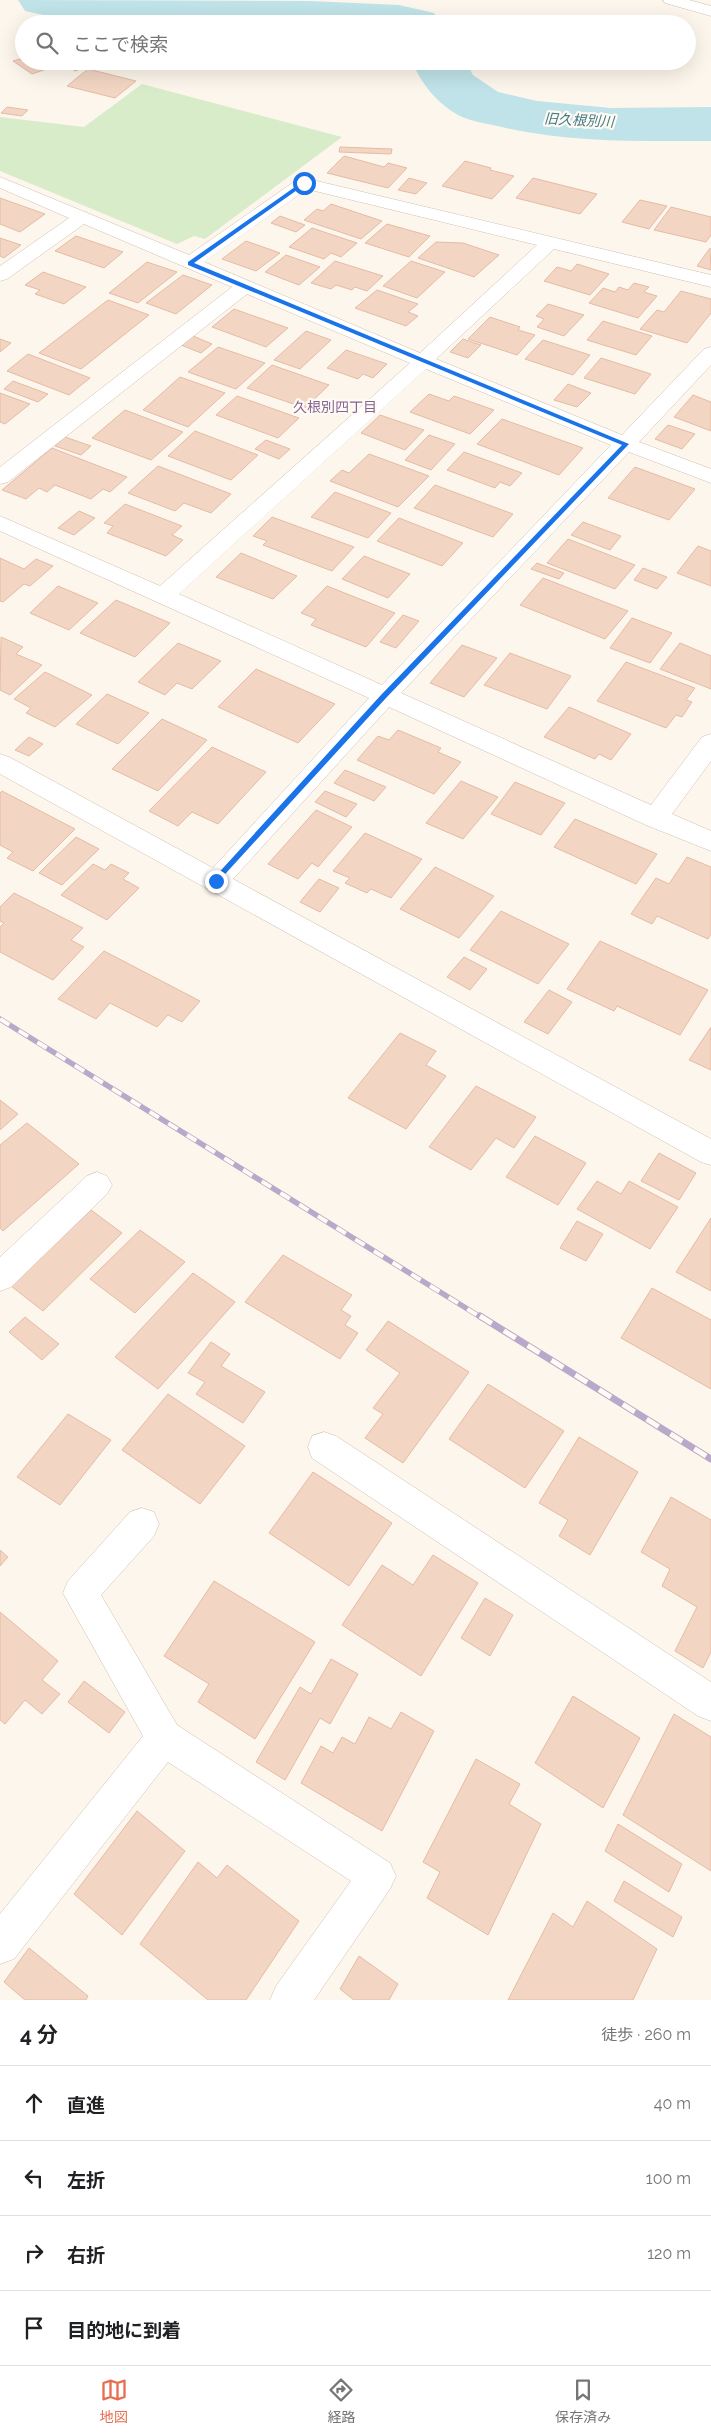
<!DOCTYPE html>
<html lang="ja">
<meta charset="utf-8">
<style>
body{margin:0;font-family:Raleway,"Noto Sans JP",sans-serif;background:#f6f6f6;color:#202124}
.stop{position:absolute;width:15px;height:15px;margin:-11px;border:4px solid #1a73e8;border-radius:50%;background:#fff}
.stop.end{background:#1a73e8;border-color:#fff;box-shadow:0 1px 5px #0008}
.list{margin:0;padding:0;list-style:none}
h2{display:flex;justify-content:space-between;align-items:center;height:65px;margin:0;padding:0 20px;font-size:21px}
h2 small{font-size:16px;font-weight:400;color:#757577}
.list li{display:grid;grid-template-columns:32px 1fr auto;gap:15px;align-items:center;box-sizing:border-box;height:75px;padding:0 20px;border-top:1px solid #e0e0e0}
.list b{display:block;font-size:19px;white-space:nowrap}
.list em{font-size:16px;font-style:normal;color:#757577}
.icon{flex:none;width:28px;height:28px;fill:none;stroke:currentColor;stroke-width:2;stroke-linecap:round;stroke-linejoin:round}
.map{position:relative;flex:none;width:711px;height:2000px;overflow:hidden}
.search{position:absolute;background:#fff;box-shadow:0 5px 20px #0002;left:15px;right:15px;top:15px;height:55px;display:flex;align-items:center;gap:12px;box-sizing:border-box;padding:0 18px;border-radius:28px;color:#757577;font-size:19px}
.sheet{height:365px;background:#fff}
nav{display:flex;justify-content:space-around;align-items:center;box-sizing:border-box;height:70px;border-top:1px solid #e0e0e0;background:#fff;font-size:14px;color:#757577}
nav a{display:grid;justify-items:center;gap:2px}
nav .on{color:#e76f51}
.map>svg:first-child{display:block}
.green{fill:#d8ecc9}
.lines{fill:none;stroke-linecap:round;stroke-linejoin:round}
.river{fill:#bfe3e8;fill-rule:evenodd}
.building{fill:#f3d5c3;stroke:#e6bba3}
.minor-casing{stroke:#d1beb0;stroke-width:1}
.minor{fill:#fff;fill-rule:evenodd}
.rail-far1-casing{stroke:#b9a8c9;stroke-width:5.5}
.rail-casing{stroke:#b9a8c9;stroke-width:7}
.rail-far1{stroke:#fffaf3;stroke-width:4;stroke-dasharray:11;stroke-linecap:butt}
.rail{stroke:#fffaf3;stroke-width:5;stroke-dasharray:14;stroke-linecap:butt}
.route{fill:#1a73e8}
.labels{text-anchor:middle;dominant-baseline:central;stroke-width:4.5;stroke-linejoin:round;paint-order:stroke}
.far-water-label{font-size:14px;font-style:italic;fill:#437c86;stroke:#fffaf3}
.far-neighbourhood-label{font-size:14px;fill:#846695;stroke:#fffaf3}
</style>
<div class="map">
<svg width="711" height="2000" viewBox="0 0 711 2000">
<rect width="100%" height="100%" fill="#fdf6ec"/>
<path class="green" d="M142 84 342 137 205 239 194 236 177 244 0 171V117L84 127Z"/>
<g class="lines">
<path class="river" d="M18 0 310 1 399 5 434 13 442 24H117L43 15 25 11Z
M412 61H465L473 75 498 92 537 101 611 108 711 107V141C642 141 574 143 506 128 490 124 472 122 458 115 437 103 421 84 412 61Z"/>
</g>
<path class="building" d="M24 58V61H57L61 64 32 74 13 61Z
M61 61H81L88 66 75 71Z
M88 69 136 81 115 98 67 86Z
M7 107 28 110 22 116 1 113Z
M340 147 392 149 391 154 339 152Z
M344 156 384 167 388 163 407 168 388 188 327 173Z
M465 161 491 168 490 170 514 176 492 199 442 186Z
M409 178 427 183 416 194 398 190Z
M533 178 597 194 580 214 516 198Z
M0 198 45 214 20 232 0 224Z
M640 200 667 206 649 229 622 222Z
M331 204 382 221 361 239 304 220 317 209 323 211Z
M671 207 711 217V235L706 242 654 230Z
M280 216 305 225 296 232 271 223Z
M387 224 430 236 409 257 365 243Z
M312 228 357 243 341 257 331 253 324 259 289 247Z
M76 236 123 252 104 268 55 251Z
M0 238 21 245 4 258 0 256Z
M246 241 280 253 256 271 222 259Z
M436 242 463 243 499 255 474 277 418 258Z
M710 248 711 270 697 266Z
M286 255 320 267 299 285 265 272Z
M335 261 383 276 367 291 355 287 352 290 336 285 331 289 311 283Z
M411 261 445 272 417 298 383 286Z
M147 262 177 272 138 303 109 293Z
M577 264 609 274 590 295 544 281 557 267 571 271Z
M43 272 86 287 64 304 35 294 40 290 25 285Z
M183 275 212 285 176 314 146 303Z
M634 283 649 287 644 292 657 296 638 318 589 303 603 288 615 292 619 287 628 290Z
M377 290 418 304 408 312 418 316 406 326 355 308Z
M681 291 711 299V313L687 343 640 329 657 310 664 312Z
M108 300 149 315 81 369 39 353Z
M548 304 584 315 564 336 537 327 544 319 536 316Z
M234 309 288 328 266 347 212 327Z
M490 317 520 327 518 330 535 335 517 355 468 339Z
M603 321 652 336 636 355 587 340Z
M306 331 331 340 300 369 274 360Z
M193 336 212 344 201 353 181 345Z
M0 339 11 343 0 352Z
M463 339 481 345 468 358 450 352Z
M543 340 590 355 573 375 525 359Z
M218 347 265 363 236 389 188 372Z
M346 350 387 364 373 378 363 374 358 379 327 368Z
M28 354 90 378 69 395 7 371Z
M601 358 651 374 635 394 584 378Z
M272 365 329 385 305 408 247 388Z
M180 377 225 393 188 427 143 410Z
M13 381 48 394 38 402 4 389Z
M568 384 591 393 577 407 554 400Z
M0 393 30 404 5 424 0 422Z
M429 394 449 401 454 396 494 410 470 434 410 412Z
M693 395 711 402V431L674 417Z
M237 396 299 418 278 438 216 415Z
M125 410 183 432 151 460 92 438Z
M380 415 424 430 405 450 361 433Z
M502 419 583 448 559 475 477 444Z
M668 425 695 434 682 449 655 439Z
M195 431 258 455 231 480 168 456Z
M429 435 455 444 431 470 405 460Z
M65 437 91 446 81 455 55 446Z
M266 440 290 449 279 459 255 449Z
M52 448 127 477 110 492 103 489 91 499 55 485 47 492 39 488 26 499 2 490Z
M464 452 522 473 510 486 500 482 495 488 447 470Z
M369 454 429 476 398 507 330 481 342 470 349 473Z
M158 466 231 494 211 513 184 503 175 511 128 493Z
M635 467 695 489 669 520 608 498Z
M435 485 513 514 493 537 414 508Z
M335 492 391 513 368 538 311 517Z
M125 504 182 526 172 535 183 540 166 556 107 533 113 526 104 523Z
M79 511 95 518 74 535 58 528Z
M272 517 354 547 332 571 263 545 267 541 253 536Z
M399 518 463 543 442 566 377 541Z
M583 522 621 536 610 550 571 535Z
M568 539 635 565 615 589 547 563Z
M698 546 711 551V586L677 573Z
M241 553 297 576 273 599 216 577Z
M364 556 410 574 388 598 342 579Z
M0 558 24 569 36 559 53 566 30 586 24 584 3 602 0 601Z
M537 563 564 573 559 579 531 569Z
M643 568 667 577 657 589 634 580Z
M543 578 628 611 605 639 520 605Z
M58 586 98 603 69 630 30 613Z
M327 586 395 613 366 647 311 625 316 619 301 613Z
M116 600 170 623 135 657 80 633Z
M403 615 419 621 396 648 380 642Z
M632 618 672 633 650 663 610 648Z
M1 637 23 647 16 654 42 665 10 695 0 690Z
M178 643 221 661 192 689 177 683 165 695 138 682Z
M680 643 711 656V689L660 669Z
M462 645 497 658 464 697 430 683Z
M510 653 571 676 547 709 484 685Z
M626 662 695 688 686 700 692 702 682 717 676 715 666 728 597 701Z
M256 669 335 704 298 743 218 707Z
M45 672 92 695 55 727 26 713 31 708 14 699Z
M107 694 149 713 118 744 76 724Z
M569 707 631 734 611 760 599 754 595 759 544 737Z
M162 719 207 740 158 791 112 769Z
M398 730 441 748 438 752 461 762 434 794 357 760 378 736 389 740Z
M29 737 43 744 29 756 15 750Z
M212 747 266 772 218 824 192 812 178 826 149 811Z
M345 770 386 787 374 801 334 783Z
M461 781 498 797 463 839 426 823Z
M515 782 565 803 541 835 491 814Z
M2 791 75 829 33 871 7 858 13 852 0 845V793Z
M325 791 357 804 346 817 315 802Z
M316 810 352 827 318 867 312 863 298 879 268 864Z
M575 819 657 854 636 884 554 847Z
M365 833 422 859 391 898 371 889 367 893 345 883 350 878 333 871Z
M76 837 99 849 62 885 39 873Z
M687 857 711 867V934L708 939 657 916 652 924 631 914 656 878 669 884Z
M93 864 105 870 111 864 129 873 123 879 139 888 107 920 61 895Z
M435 867 494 896 459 938 400 909Z
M319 879 339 888 320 912 300 902Z
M14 893 83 928 71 940 84 947 53 980 0 952V927L4 923 0 921V907Z
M501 911 569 944 538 984 470 950Z
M600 941 708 990 680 1035 617 1006 614 1011 567 989Z
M104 951 200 1001 182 1022 168 1015 157 1027 110 1003 96 1019 58 999Z
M464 957 487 969 470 990 447 977Z
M549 990 572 1002 548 1034 524 1022Z
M711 1027V1070L689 1060Z
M400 1033 436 1051 426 1065 446 1076 406 1129 348 1098Z
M476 1086 536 1117 514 1148 496 1138 471 1170 429 1147Z
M0 1100 18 1114 0 1130Z
M27 1123 79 1164 3 1231 0 1228V1145Z
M535 1136 586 1163 558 1205 506 1177Z
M659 1153 696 1173 679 1200 641 1181Z
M597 1181 621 1194 629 1181 678 1207 650 1249 577 1209Z
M91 1210 122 1233 43 1311 11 1286Z
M711 1218V1291L676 1272Z
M577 1221 603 1234 586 1261 560 1248Z
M140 1230 185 1262 135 1313 90 1279Z
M283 1255 352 1295 341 1310 351 1316 345 1325 358 1333 340 1359 245 1302Z
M193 1273 235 1302 158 1389 115 1357Z
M652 1288 711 1320V1389L621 1338Z
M25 1317 59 1344 42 1360 9 1332Z
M388 1321 469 1372 403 1463 365 1438 383 1414 373 1408 400 1373 366 1350Z
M211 1342 230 1354 221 1366 265 1392 243 1423 196 1394 205 1382 188 1373Z
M488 1384 564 1431 525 1488 449 1439Z
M168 1394 245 1446 200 1504 122 1450Z
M68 1414 111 1440 60 1505 17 1477Z
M579 1437 638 1472 590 1555 559 1536 568 1520 539 1503Z
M313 1472 392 1523 349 1586 269 1533Z
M671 1497 711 1520V1652L703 1668 675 1651 697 1607 662 1586 670 1569 641 1552Z
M0 1550 8 1557 0 1566Z
M433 1555 478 1583 421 1676 342 1625 382 1565 413 1585Z
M214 1581 315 1642 255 1739 198 1702 209 1684 164 1656Z
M485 1598 513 1615 490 1656 461 1638Z
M0 1612 58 1661 42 1680 60 1694 42 1714 25 1700 5 1724 0 1720Z
M331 1659 358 1674 330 1724 320 1718 285 1780 256 1762 300 1687 311 1694Z
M84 1681 125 1712 109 1733 68 1702Z
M573 1696 640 1738 603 1808 535 1763Z
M401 1712 434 1731 382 1831 301 1783 321 1746 333 1753 342 1737 355 1744 369 1717 391 1729Z
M674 1714 711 1737V1871L623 1815Z
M476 1759 520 1784 509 1804 541 1824 488 1935 427 1898 440 1872 423 1862Z
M137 1811 185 1851 122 1935 74 1894Z
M618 1824 682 1864 669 1892 605 1851Z
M198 1862 217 1878 227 1865 299 1921 246 2000H208L140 1944Z
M624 1881 682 1917 673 1937 614 1901Z
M587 1901 657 1949 633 2000H508L553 1913 573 1927Z
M29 1948 88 1996 86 2000H25L4 1982Z
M359 1956 398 1984 389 2000H354L340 1989Z"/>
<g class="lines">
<defs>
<path id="minor" d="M663 0H689L711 6V16L665 3Z
M0 177 189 255 298 179 304 178 711 275V287L554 249 436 359 622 435 704 349 711 347V365L639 442 711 469V483L629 452 401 693 651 805 702 737 711 734V761L672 814 711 831V851L646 825 389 707 233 879 711 1139V1165L701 1162 0 774V754L9 757 213 868 369 698 0 531V516L160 586 410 363 247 294 8 482 0 484V467L232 287 84 224 7 279 0 281V266L69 218 0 188ZM307 189 537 245 420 353 204 262ZM426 369 611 445 382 685 179 594Z
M97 1172 107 1176 112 1185 107 1194 11 1287 0 1291V1257L87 1176Z
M324 1432 336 1436 711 1682V1721L698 1716 312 1458 308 1447 312 1436Z
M142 1508 154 1512 159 1524 154 1536 101 1595 177 1725 390 1863 396 1876 390 1889 314 2000H270L276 1986 351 1881 168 1762 14 1959 0 1964V1914L143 1736 63 1593 68 1581 130 1512Z"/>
</defs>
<use href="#minor" class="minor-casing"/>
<use href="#minor" class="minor"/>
<defs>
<path id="rail-far1" d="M0 1019 482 1318"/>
<path id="rail" d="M480 1316 711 1459"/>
</defs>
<use href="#rail-far1" class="rail-far1-casing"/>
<use href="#rail" class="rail-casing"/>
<use href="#rail-far1" class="rail-far1"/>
<use href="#rail" class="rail"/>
</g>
<path class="route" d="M302 182 307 183 194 263 629 444 386 698 216 884 213 883V879L381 695 622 445 188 265V262Z"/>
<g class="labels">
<g class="far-water-label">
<text transform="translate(579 120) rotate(3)">旧久根別川</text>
</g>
<g class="far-neighbourhood-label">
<text x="335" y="407">久根別四丁目</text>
</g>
</g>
</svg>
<div class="stop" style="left:304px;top:183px"></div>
<div class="stop end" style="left:216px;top:881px"></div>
<div class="search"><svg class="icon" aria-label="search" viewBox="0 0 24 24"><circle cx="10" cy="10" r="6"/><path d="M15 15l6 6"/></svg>ここで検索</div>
</div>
<section class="sheet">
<h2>4 分<small>徒歩 · 260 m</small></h2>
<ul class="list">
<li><svg class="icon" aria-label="ahead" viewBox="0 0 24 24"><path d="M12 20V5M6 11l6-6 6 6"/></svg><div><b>直進</b></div><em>40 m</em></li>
<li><svg class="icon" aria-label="left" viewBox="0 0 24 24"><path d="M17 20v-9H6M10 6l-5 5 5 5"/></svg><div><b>左折</b></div><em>100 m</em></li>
<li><svg class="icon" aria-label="right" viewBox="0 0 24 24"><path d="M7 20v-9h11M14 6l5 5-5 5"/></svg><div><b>右折</b></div><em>120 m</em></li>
<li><svg class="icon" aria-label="arrive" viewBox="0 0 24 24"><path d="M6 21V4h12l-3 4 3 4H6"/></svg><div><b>目的地に到着</b></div></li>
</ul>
</section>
<nav>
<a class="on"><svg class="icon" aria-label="map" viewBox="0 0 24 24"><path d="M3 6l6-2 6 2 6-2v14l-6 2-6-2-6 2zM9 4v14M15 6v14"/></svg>地図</a>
<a><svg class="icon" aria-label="directions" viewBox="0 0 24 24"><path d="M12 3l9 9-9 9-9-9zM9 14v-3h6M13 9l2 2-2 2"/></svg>経路</a>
<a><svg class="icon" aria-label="saved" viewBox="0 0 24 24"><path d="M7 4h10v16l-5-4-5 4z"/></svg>保存済み</a>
</nav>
